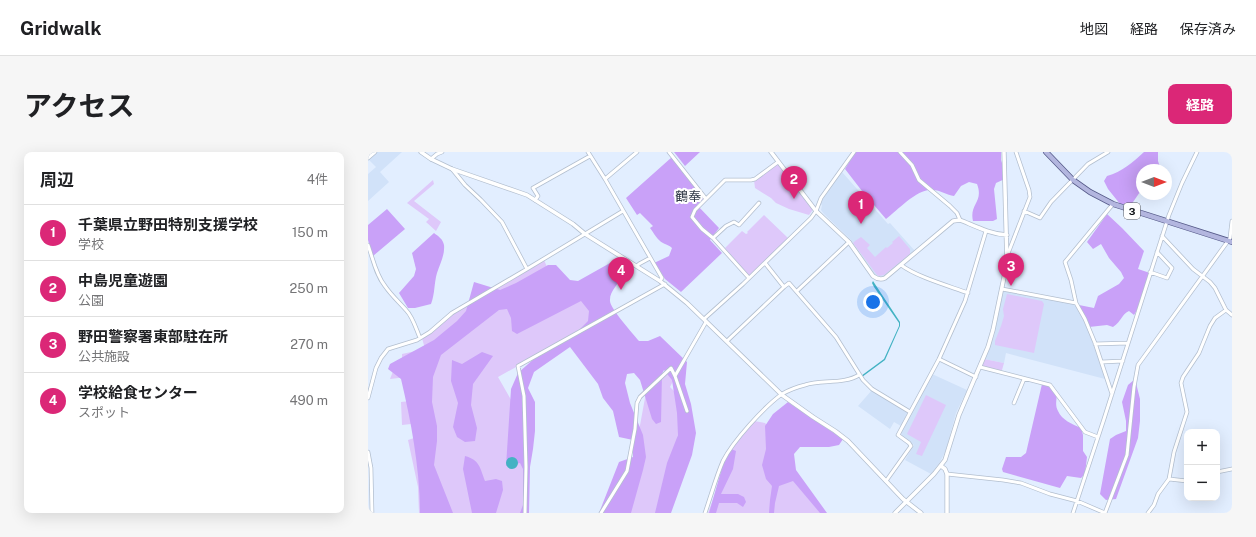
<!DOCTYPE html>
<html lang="ja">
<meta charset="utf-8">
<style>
body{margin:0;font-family:"Public Sans","Noto Sans JP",sans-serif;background:#f6f6f6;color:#202124}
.controls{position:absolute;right:12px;bottom:12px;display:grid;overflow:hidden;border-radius:8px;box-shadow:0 4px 16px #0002}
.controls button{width:36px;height:36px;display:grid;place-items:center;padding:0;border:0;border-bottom:1px solid #e0e0e0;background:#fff;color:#202124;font:20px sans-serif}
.compass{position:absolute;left:768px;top:12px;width:36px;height:36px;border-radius:50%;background:#fff;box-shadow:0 4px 16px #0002;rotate:90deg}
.you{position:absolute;left:505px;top:150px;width:14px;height:14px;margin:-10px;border:3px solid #fff;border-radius:50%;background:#1a73e8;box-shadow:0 0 0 6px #1a73e833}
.badge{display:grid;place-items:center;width:26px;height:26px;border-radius:50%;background:#db2777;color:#fff;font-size:13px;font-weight:700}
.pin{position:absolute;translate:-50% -33px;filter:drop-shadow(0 1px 2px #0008)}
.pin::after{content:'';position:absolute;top:21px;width:14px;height:12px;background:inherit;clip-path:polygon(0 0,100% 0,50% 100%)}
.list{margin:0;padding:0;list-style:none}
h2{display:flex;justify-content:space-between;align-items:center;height:52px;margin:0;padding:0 16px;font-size:17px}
h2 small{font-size:13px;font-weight:400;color:#757577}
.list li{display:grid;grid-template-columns:26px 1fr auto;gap:12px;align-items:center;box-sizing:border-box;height:56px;padding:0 16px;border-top:1px solid #e0e0e0}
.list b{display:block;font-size:15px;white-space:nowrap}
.list p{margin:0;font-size:13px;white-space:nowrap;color:#757577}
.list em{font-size:13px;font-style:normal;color:#757577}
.map{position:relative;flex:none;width:864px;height:361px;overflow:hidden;border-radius:8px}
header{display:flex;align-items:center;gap:24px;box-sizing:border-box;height:56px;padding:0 20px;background:#fff;border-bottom:1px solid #e0e0e0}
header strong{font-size:19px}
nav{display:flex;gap:22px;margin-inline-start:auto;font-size:14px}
.intro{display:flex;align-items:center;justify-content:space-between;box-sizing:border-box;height:96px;padding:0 24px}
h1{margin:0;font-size:28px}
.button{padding:10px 18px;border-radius:8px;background:#db2777;color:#fff;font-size:14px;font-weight:700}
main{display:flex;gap:24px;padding:0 24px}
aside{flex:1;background:#fff;border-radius:8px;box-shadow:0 4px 16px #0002}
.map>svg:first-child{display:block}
.built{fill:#d1e2f9}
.green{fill:#dec8fa}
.forest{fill:#c9a1f8}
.water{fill:#43b2c3}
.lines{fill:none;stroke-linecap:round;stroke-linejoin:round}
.minor-casing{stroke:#b3bfcf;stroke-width:4.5}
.tertiary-casing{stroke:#b3bfcf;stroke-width:5}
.primary-casing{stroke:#575b8a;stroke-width:6}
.minor{stroke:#fff;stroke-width:3}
.tertiary{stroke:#fff;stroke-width:3.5}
.primary{stroke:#b3b6df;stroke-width:4.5}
.labels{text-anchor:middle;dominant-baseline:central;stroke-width:4;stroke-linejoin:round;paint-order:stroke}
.shield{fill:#fff;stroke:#54565a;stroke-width:1}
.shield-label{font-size:10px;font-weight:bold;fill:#0a0e13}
.quarter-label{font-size:13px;fill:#333c49;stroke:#fff}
</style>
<header>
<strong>Gridwalk</strong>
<nav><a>地図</a><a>経路</a><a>保存済み</a></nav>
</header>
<div class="intro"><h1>アクセス</h1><a class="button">経路</a></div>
<main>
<aside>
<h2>周辺<small>4件</small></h2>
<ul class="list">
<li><span class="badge">1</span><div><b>千葉県立野田特別支援学校</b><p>学校</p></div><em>150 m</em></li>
<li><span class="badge">2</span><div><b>中島児童遊園</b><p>公園</p></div><em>250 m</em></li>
<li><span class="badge">3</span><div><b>野田警察署東部駐在所</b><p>公共施設</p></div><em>270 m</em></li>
<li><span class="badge">4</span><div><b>学校給食センター</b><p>スポット</p></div><em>490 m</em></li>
</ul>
</aside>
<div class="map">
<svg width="864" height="361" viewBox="0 0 864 361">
<rect width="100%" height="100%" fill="#e2eeff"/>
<path class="built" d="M8 0H34L12 20 21 30 0 49V22L8 15 0 7Z
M474 20 520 72 522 71 547 99 516 124 511 125 507 123 483 88 456 62 453 58 454 53 452 52 455 47Z
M638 139 708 152 722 183 737 227 638 201 636 211 616 207 626 184 635 140Z
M564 222 599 238 588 261 578 298 572 310 563 322 537 308 546 293 534 285 533 280Z
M504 238 540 259 533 274 526 270 522 277 490 254Z"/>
<path class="green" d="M410 12 444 57V59L441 63 421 57 408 51 403 46 387 36 386 28Z
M65 28 66 32 46 49 73 70 68 79 58 70 61 67 39 51Z
M396 63 420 86 382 123H380L357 96 374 79 378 82 380 81 379 80Z
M531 84 542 97V102L516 123 511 124 509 123 485 91 487 89 493 85 502 93 499 96 507 105 518 95 519 96 525 91 524 90Z
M176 108 193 147 231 141 242 163 130 225 159 276 157 361H51L50 335 40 288 49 285 43 272 34 273 33 250 42 249 39 225 22 227 29 209 34 207V202L57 197 54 186 74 172 81 164Z
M639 142 674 149 676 152 666 201 627 193V189L633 174 636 164 635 157Z
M616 207 636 211 634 218 631 219 614 214Z
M311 217 302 235 313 246 315 256 302 325 290 361H238L266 306 277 246 280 240 301 219Z
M558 243 578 253 554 304 548 302 553 290 539 282Z
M386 269 397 271 412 287 428 330 456 361H340L362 301 375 279Z"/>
<path class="forest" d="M306 0H332L317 14Z
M487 0H633V8L639 26 628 31 626 37 629 67 625 69H605C601 52 616 50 609 32L601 30 593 34 586 44C579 43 572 38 565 38 550 36 530 58 518 67L494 39 477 17Z
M776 0H790V9L793 18H774V37L763 53 752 52 740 37 736 29 739 24C754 20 765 10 776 0Z
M304 5 336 46 329 53 351 76 342 88 354 101 313 140 297 127 286 111 301 104 304 96C301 93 299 93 295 91 289 88 286 81 282 76L285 74 272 61 269 63 258 46Z
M19 57 37 77 5 104 0 88V73Z
M739 62 754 76 776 99 770 117 782 121 769 158 766 163 761 159C753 163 754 169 745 175L739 173 721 175 711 153 726 156 730 144 751 132 756 126 753 120 741 106 733 92 725 97 719 90Z
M66 81C70 84 75 87 76 93 77 103 72 112 69 121 66 131 67 142 63 152L47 156H40L31 141 46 124 48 117 44 101Z
M242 111C245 112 247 113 249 116 259 130 241 135 242 149 242 156 265 182 271 189H280L292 184 319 210 317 232 323 252 328 281 324 303 303 361H287L299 311 310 283 309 261 304 228 296 218 294 222 293 270 288 272 284 267 272 228 266 221 259 222 257 231 262 251 275 283 278 305 275 318 263 361H231L251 310 265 305V288L251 285 245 259 235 246 230 232 202 195 166 220 160 236 167 250V279L165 297 162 315 161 361H152L155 353V317L152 311 138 314 143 237 150 221 168 205 206 183 220 169 221 159 213 149 149 182 144 179 143 166 139 157 131 158 73 203 65 225 64 250 69 274V289L66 313 85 361H52C52 317 43 269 33 227L20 217 22 212 66 188 89 169 98 159 106 130 132 138 148 131 180 113H188L202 128 210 129Z
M114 200 125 204 105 232 103 253 109 276 107 289 97 290 89 285 85 275 90 251 83 229 84 208 94 212Z
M767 227 772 247V269L770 286 748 347 738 348 732 342 742 287 748 283 758 279V269L754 250 760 233Z
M680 231C696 240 684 248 690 259 694 268 704 272 713 276L715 283V299L719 305 717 322 713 326 699 324 692 336 635 320 634 317 638 305H653L658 301 674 232Z
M420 250 475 287 471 293 461 295H432L426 302 428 318 459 361H452L425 329 411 334 407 351 406 361H401L402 348 404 334 398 327 394 313 398 297 397 274 405 262Z
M363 297 368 299 365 317 353 342H370L376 345 378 350 375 355 369 351H351L348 361H341L358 302Z
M97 304C112 308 112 316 117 329L128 327 134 329 135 338 128 361H104L95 317Z"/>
<path class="water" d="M505 129 532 170V174L517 208 494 225 493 224 516 207 531 174V171L506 135 504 131Z
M138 311a6 6 0 1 1 12 0a6 6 0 1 1-12 0Z"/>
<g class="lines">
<defs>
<path id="minor" d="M220 0 237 27
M269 0 237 27 294 126 292 129
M301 0 338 47
M532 0 544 13 551 28 582 54 589 61 592 68
M0 6 7 0
M63 7 69 2 74 0
M84 17 97 33 113 48 134 70 159 117
M167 48 170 44 165 36 222 4
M656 59 672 66 683 50 720 12 740 0
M794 84 825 117 842 130 847 136 858 158 864 163
M345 86 334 77 324 65 327 58 357 28H383L387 27 410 10
M0 93C5 107 8 123 17 134 23 143 31 150 38 158 45 165 48 177 52 186
M639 104 662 45 661 38 648 0
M397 111 416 135 421 131 468 185 495 228 504 237 542 260
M533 113C549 125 581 134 600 141
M269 114 271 112 282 106
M782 120 799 126 804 116 789 100
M381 126 345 86 358 74 366 70 371 73 391 51
M634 137 708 151
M429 139 481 90
M336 167 375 132 443 66 448 59 453 46 486 0
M359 189 416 135
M727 192 760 191
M571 207 608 225
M734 210 755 209
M612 215 682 233 717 280 730 285
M307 224 338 170
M744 242 727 191 717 167 708 151 703 128 697 110 745 52
M0 246 8 216 13 206 20 197 49 188 62 180 84 161 159 117 255 59
M646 251 656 227
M0 300 3 316 4 361
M849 320 864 317
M579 322 635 328 653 331 682 342 709 349 737 361
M801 327 819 329
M518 329 543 294 541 291 530 283 571 207 597 149 618 79
M157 361 158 315 156 244 150 214 297 132
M233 361 259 319 267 277 269 251 272 245 303 216 307 224 319 259
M337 361C343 344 348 325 355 309 365 289 396 255 414 242 421 238 429 235 437 233 453 228 477 232 491 223
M705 361 736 267 801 63 814 31 829 0
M737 361 759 303 766 235 770 213 860 89 862 86 864 69
M780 361 786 353 790 342 801 327 806 300 819 260 813 231 815 225 831 201 842 174 847 166 858 158"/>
<path id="tertiary" d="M53 0 63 7 84 17 159 43 205 72 217 82 292 129 319 151 414 243 445 265 467 279 480 289 535 347 553 361
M403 0 448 59 481 90 505 124C509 127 513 128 517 126L585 69 592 68C607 74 622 82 639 83
M573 314 577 317 579 322V361
M527 361 566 322 577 308 591 263 620 195 625 178 639 111 636 0"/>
<path id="primary" d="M678 0 705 28 722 40 745 52 864 90"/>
</defs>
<use href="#minor" class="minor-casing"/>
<use href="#tertiary" class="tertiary-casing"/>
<use href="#primary" class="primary-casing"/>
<use href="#minor" class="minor"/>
<use href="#tertiary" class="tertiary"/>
<use href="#primary" class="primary"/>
</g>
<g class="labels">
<rect class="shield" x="756" y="51" width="16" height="16" rx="3"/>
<g class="shield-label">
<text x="764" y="59">3</text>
</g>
<g class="quarter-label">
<text x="320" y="44">鶴奉</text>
</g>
</g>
</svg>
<div class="controls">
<button>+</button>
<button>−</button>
</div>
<svg class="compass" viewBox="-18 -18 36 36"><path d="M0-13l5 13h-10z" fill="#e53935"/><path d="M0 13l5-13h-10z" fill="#757577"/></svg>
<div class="you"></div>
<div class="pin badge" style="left:493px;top:72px">1</div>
<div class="pin badge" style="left:426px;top:47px">2</div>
<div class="pin badge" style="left:643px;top:134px">3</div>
<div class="pin badge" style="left:253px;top:138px">4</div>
</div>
</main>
